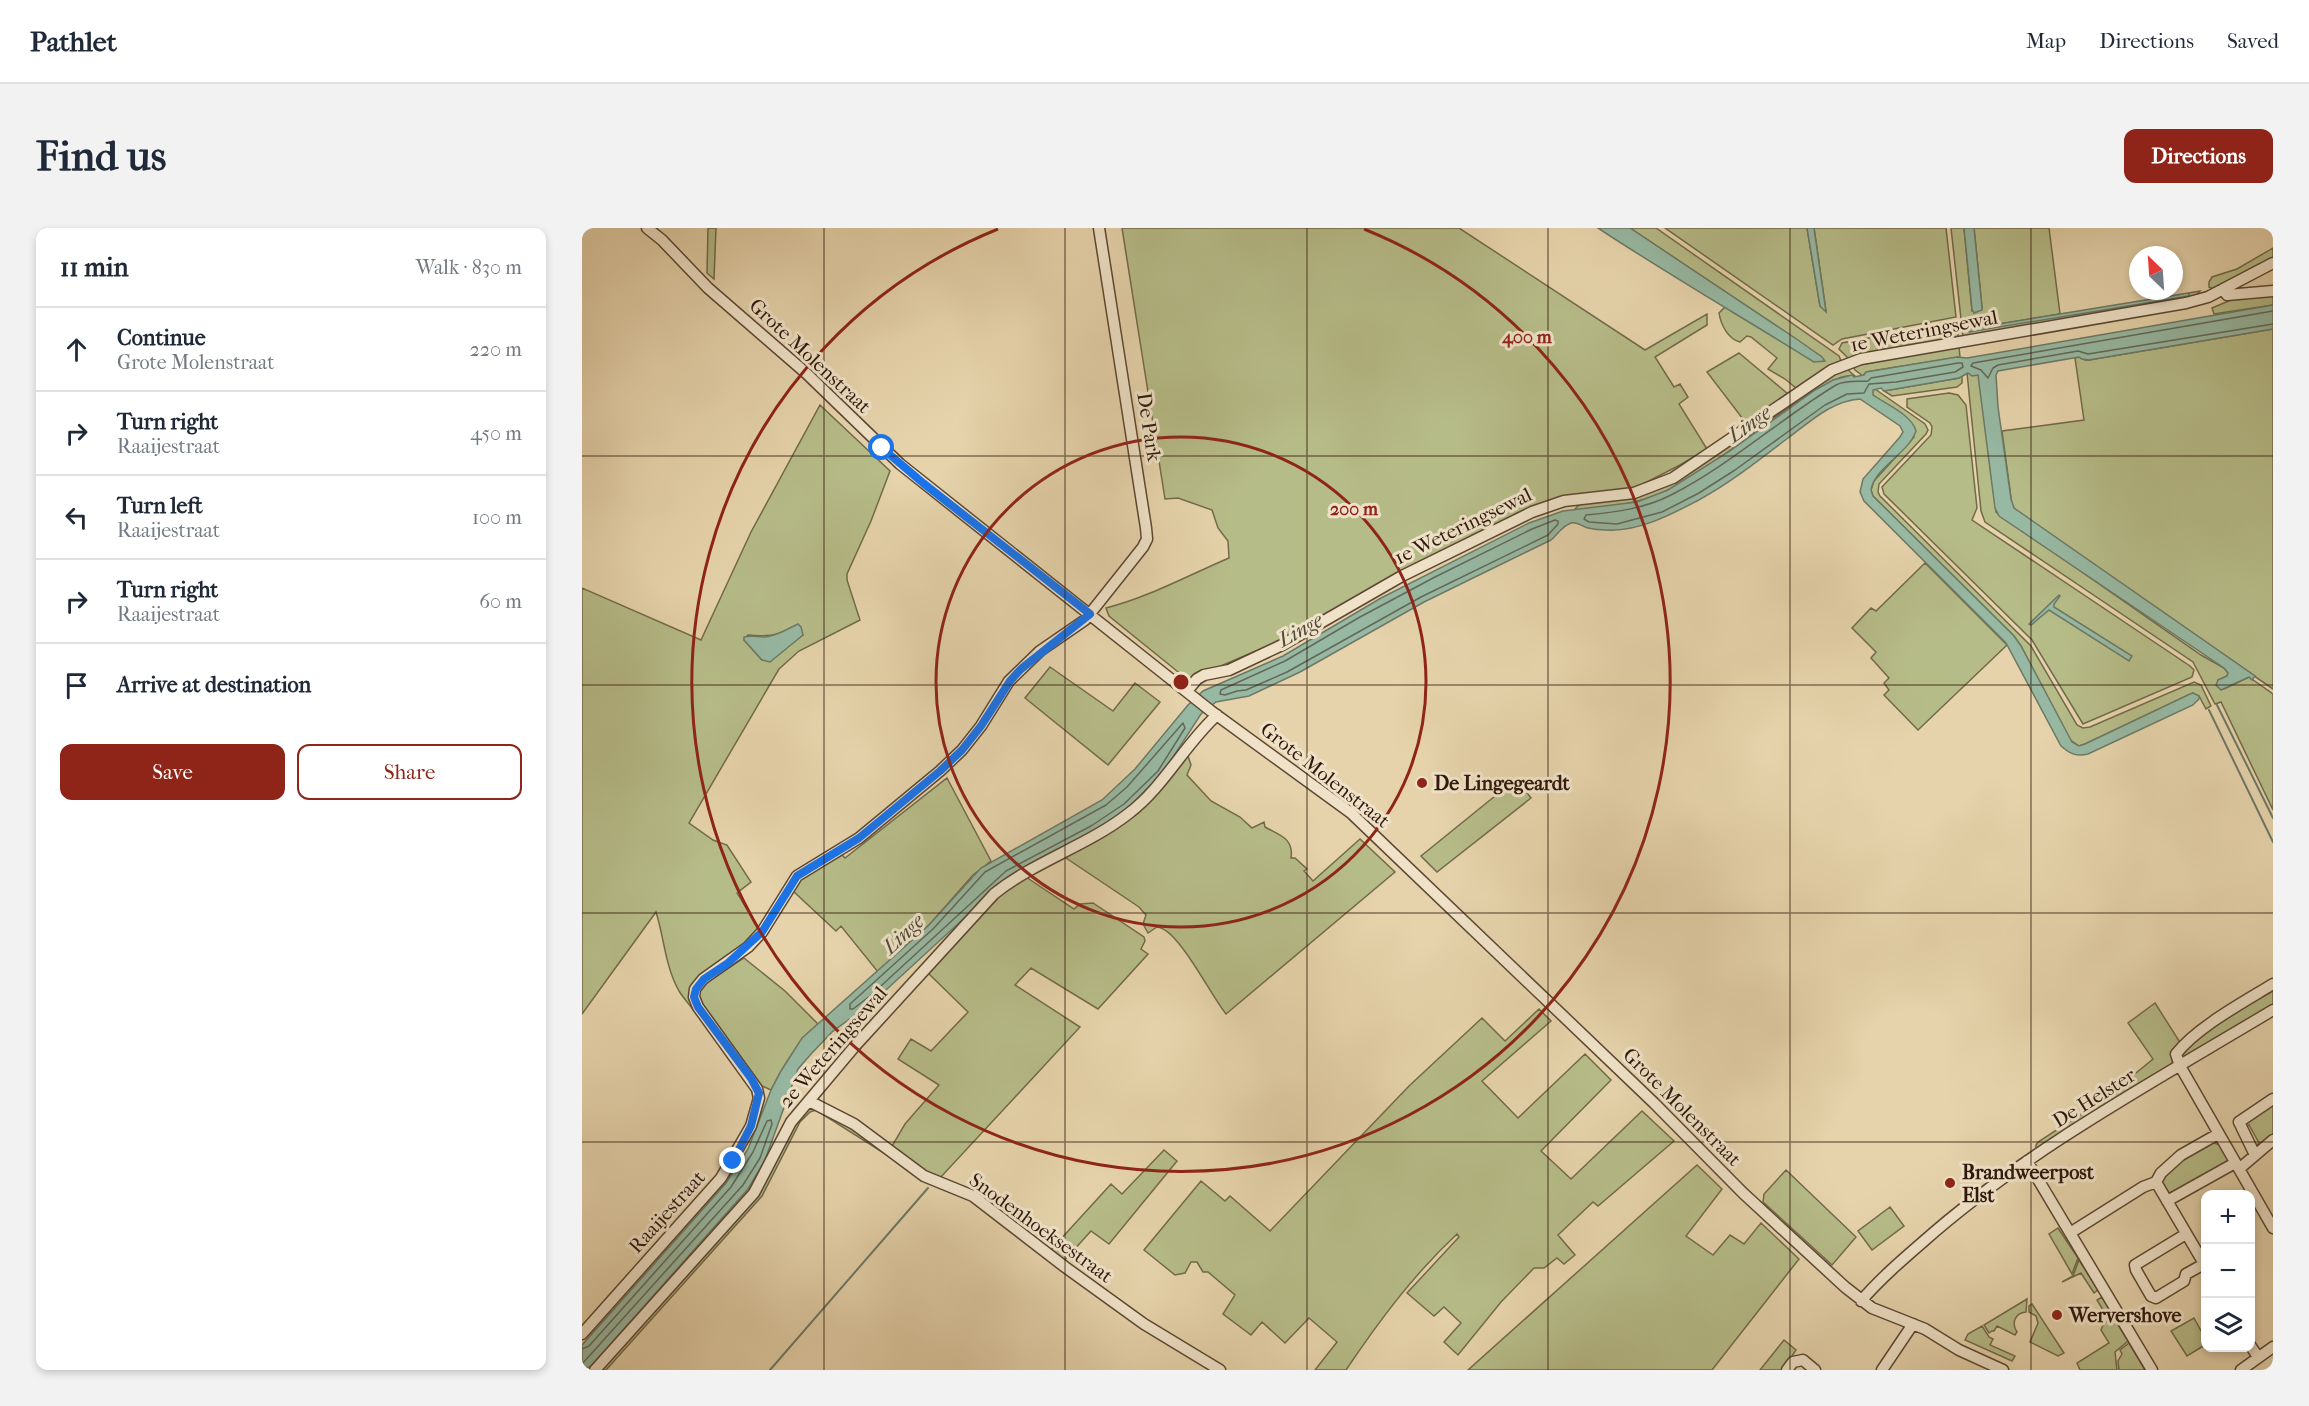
<!DOCTYPE html>
<meta charset="utf-8">
<style>
body{margin:0;font-family:"IM FELL French Canon",serif;background:#f2f2f3;color:#1f2937}
.controls{position:absolute;right:18px;bottom:18px;display:grid;overflow:hidden;border-radius:12px;box-shadow:0 3px 9px #0003}
.controls button{width:54px;height:54px;display:grid;place-items:center;padding:0;border:0;border-bottom:2px solid #e0e1e3;background:#fff;color:#1f2937;font:30px sans-serif}
.compass{position:absolute;left:1547px;top:18px;width:54px;height:54px;border-radius:50%;background:#fff;box-shadow:0 3px 9px #0003;rotate:335deg}
.stop{position:absolute;width:18px;height:18px;margin:-14px;border:4px solid #1a73e8;border-radius:50%;background:#fff}
.stop.end{background:#1a73e8;border-color:#fff;box-shadow:0 2px 6px #0008}
.list{margin:0;padding:0;list-style:none}
h2{display:flex;justify-content:space-between;align-items:center;height:78px;margin:0;padding:0 24px;font-size:26px}
h2 small{font-size:20px;font-weight:400;color:#747a83}
.list li{display:grid;grid-template-columns:39px 1fr auto;gap:18px;align-items:center;box-sizing:border-box;height:84px;padding:0 24px;border-top:2px solid #e0e1e3}
.list b{display:block;font-size:22px;white-space:nowrap}
.list p{margin:0;font-size:20px;white-space:nowrap;color:#747a83}
.list em{font-size:20px;font-style:normal;color:#747a83}
.actions{display:flex;gap:12px;padding:18px 24px}
.actions a{flex:1;padding:14px 0;border:2px solid #8f2418;border-radius:12px;text-align:center;font-size:21px;color:#8f2418}
.actions .main{background:#8f2418;color:#fff}
.icon{flex:none;width:33px;height:33px;fill:none;stroke:currentColor;stroke-width:2;stroke-linecap:round;stroke-linejoin:round}
.map{position:relative;flex:none;width:1691px;height:1142px;overflow:hidden;border-radius:12px}
header{display:flex;align-items:center;gap:36px;box-sizing:border-box;height:84px;padding:0 30px;background:#fff;border-bottom:2px solid #e0e1e3}
header strong{font-size:28px}
nav{display:flex;gap:33px;margin-inline-start:auto;font-size:21px}
.intro{display:flex;align-items:center;justify-content:space-between;box-sizing:border-box;height:144px;padding:0 36px}
h1{margin:0;font-size:42px}
.button{padding:15px 27px;border-radius:12px;background:#8f2418;color:#fff;font-size:21px;font-weight:700}
main{display:flex;gap:36px;padding:0 36px}
aside{flex:1;background:#fff;border-radius:12px;box-shadow:0 3px 9px #0003}
.map>svg:first-child{display:block}
.green{fill:#b6bc88;stroke:#726a4a;stroke-width:1.5;fill-rule:evenodd}
.water{fill:#97b9a3;stroke:#6d7966;stroke-width:1.5}
.lines{fill:none;stroke-linecap:round;stroke-linejoin:round}
.shore{stroke:#636857;stroke-width:1.5}
.stream{stroke:#6d7966;stroke-width:2}
.minor-casing{stroke:#5d4733;stroke-width:13}
.minor{stroke:#efe2c8;stroke-width:10}
.route{stroke:#1a73e8;stroke-width:8}
.grid{fill:none;stroke:#2f180b;stroke-width:1.5;stroke-opacity:0.55}
.ring{fill:none;stroke:#8f2418;stroke-width:3}
.poi-dot{fill:#8f2418;stroke:#efe2c8;stroke-width:2}
.labels{text-anchor:middle;dominant-baseline:central;stroke-width:6;stroke-linejoin:round;paint-order:stroke}
.street-label{font-size:20px;fill:#2f180b;stroke:#efe2c8}
.poi-label{font-size:20px;font-weight:bold;fill:#2f180b;stroke:#efe2c8;text-anchor:start}
.water-label{font-size:21px;font-style:italic;fill:#4e4839;stroke:#efe2c8}
.centre{fill:#8f2418;stroke:#efe2c8;stroke-width:3}
.ring-label{font-size:18px;text-anchor:middle;font-weight:bold;fill:#8f2418;stroke:#efe2c8;stroke-width:6;stroke-linejoin:round;paint-order:stroke}
</style>
<header>
<strong>Pathlet</strong>
<nav><a>Map</a><a>Directions</a><a>Saved</a></nav>
</header>
<div class="intro"><h1>Find us</h1><a class="button">Directions</a></div>
<main>
<aside>
<h2>11 min<small>Walk · 830 m</small></h2>
<ul class="list">
<li><svg class="icon" aria-label="ahead" viewBox="0 0 24 24"><path d="M12 20V5M6 11l6-6 6 6"/></svg><div><b>Continue</b><p>Grote Molenstraat</p></div><em>220 m</em></li>
<li><svg class="icon" aria-label="right" viewBox="0 0 24 24"><path d="M7 20v-9h11M14 6l5 5-5 5"/></svg><div><b>Turn right</b><p>Raaijestraat</p></div><em>450 m</em></li>
<li><svg class="icon" aria-label="left" viewBox="0 0 24 24"><path d="M17 20v-9H6M10 6l-5 5 5 5"/></svg><div><b>Turn left</b><p>Raaijestraat</p></div><em>100 m</em></li>
<li><svg class="icon" aria-label="right" viewBox="0 0 24 24"><path d="M7 20v-9h11M14 6l5 5-5 5"/></svg><div><b>Turn right</b><p>Raaijestraat</p></div><em>60 m</em></li>
<li><svg class="icon" aria-label="arrive" viewBox="0 0 24 24"><path d="M6 21V4h12l-3 4 3 4H6"/></svg><div><b>Arrive at destination</b></div></li>
</ul>
<div class="actions"><a class="main">Save</a><a>Share</a></div>
</aside>
<div class="map">
<svg width="1691" height="1142" viewBox="0 0 1691 1142">
<rect width="100%" height="100%" fill="#e6d3ab"/>
<filter id="stains"><feTurbulence type="fractalNoise" baseFrequency=".00333" numOctaves="4"/><feColorMatrix values="0 0 0 0 .2 0 0 0 0 .09 0 0 0 0 .02 0 0 0 .5 -.17"/></filter>
<radialGradient id="worn" r=".72"><stop offset=".6" stop-color="#630" stop-opacity="0"/><stop offset="1" stop-color="#630" stop-opacity=".3"/></radialGradient>
<path class="green" d="M126 0H134L132 51 125 45Z
M540 0H877L1063 122 1125 86V97L1073 129 1092 159 1098 156 1106 169 1097 176 1125 221 1098 237 1059 257 1036 264 963 274 709 408 606 452 527 388 524 380C567 369 607 347 647 330L646 313 636 300 630 282 596 270 583 271Z
M1048 0H1074L1257 128 1259 133 1236 145 1214 160 1203 151 1186 141 1195 130 1169 109 1165 108 1158 114C1146 111 1139 97 1137 85L1143 79 1240 129Z
M1083 0H1225L1238 78 1244 83 1232 0H1364L1374 89 1260 111 1251 117Z
M1369 0H1382L1390 83 1400 79 1392 0H1467L1478 86 1387 101 1607 67V65L1618 63 1614 68 1381 109Z
M1691 20V30L1631 61 1627 59V54L1630 49 1655 41Z
M1691 65V77L1632 86 1630 80 1649 72Z
M1371 94 1376 99V110L1267 131 1257 121 1260 115Z
M1691 101V461L1436 285 1430 277 1420 203 1502 192 1493 130 1497 129 1503 132H1507Z
M1377 119 1378 129 1284 144 1281 148 1273 142 1271 138Z
M1157 125 1206 166 1164 195 1125 144Z
M1264 140 1274 149C1268 147 1259 148 1253 152 1194 181 1145 232 1086 262 1057 277 1024 279 992 282L999 275 1064 266 1244 150Z
M1385 145 1396 147 1397 149 1414 284 1619 427 1642 440 1646 445 1645 448 1636 452 1642 461 1667 449 1691 466V582L1639 474 1633 476 1611 434 1403 294 1399 283Z
M1380 147V155L1375 159 1310 168 1302 163 1377 150Z
M1293 161 1343 196 1346 202 1344 206 1297 256 1296 264 1298 268 1449 418 1495 497 1501 500 1508 499 1612 454 1619 457 1629 478 1624 481 1617 468 1611 465 1503 516 1497 518 1487 511 1439 418 1432 408 1291 268 1289 262 1292 253 1332 209 1327 193 1323 189 1291 167 1289 164Z
M1367 165 1376 167 1384 177 1395 280 1390 292 1608 438 1612 442 1610 449 1501 496 1450 412 1302 266 1300 259 1349 207 1350 199 1348 195 1325 179V171Z
M238 177 308 243 289 293 265 346V352L278 392 217 423 197 441 107 595 131 612 145 617 169 654 155 665 178 702 133 740 110 773 114 786C109 778 102 771 97 763 83 738 82 709 74 684L0 786V360L119 412 169 304ZM210 399 221 407 180 432 162 412 166 407C182 409 197 408 210 399Z
M1343 335 1425 417 1336 502 1302 467 1307 462 1302 455 1307 450 1289 430 1294 424 1270 400 1289 380 1294 383Z
M468 439 531 483 553 455 578 474 526 537 443 470Z
M606 528 609 537 605 547 629 573 658 589 670 600 682 594 683 599C697 607 712 610 709 630H713L725 641 722 643 731 653 778 611 813 644 644 786C629 768 596 700 575 699L566 705 561 696 564 687 557 679 481 628Z
M365 550 409 633 391 647 347 697 296 744 259 698 254 703 210 662 216 651 260 627 263 630Z
M934 551 949 570 855 644 839 628Z
M444 649 492 681 498 676 511 675 562 709 563 713 559 721 566 726 516 781 449 740 433 757 498 799 358 950 348 947 310 918 323 896 357 857 316 831 329 811 349 823 386 784 346 745 417 668Z
M162 730 203 763 236 796C215 815 202 837 189 862L180 858 115 768 117 760Z
M1691 759V777L1602 831 1598 829 1617 808Z
M1573 775 1599 816 1591 828 1590 838 1454 923V917L1456 914 1521 872 1571 831 1546 795Z
M957 781 969 793 900 853 936 890 1003 826 1029 852 959 923 989 951 1060 883 1092 913 1016 978 1011 974 976 1007 993 1027 982 1036 975 1030 962 1040H952L919 1074 876 1127 862 1114 879 1095 862 1079 852 1088 825 1065 877 1009 875 1006C832 1046 797 1093 764 1142H733L755 1114 727 1090 703 1115 680 1094 669 1107 641 1086 653 1067 626 1044H621L615 1034H609L603 1045 593 1047 562 1022 619 953 643 973 648 968 688 1003 827 858 900 790 923 813Z
M1691 875V909L1678 920 1673 918 1677 915 1667 897 1661 899 1662 893Z
M228 879C251 878 289 912 307 926L308 929 234 882 228 884 218 894 180 968 24 1142H18L175 966 204 908Z
M1629 914 1638 917 1647 932 1587 969 1579 955 1580 950 1597 934Z
M582 922 595 933 527 1016 509 1003 480 1035 467 1024 529 956 540 966Z
M1115 937 1140 961 1104 1008 1131 1027 1148 1007 1162 1016 1179 995 1217 1031 1130 1142H886Z
M1204 942 1274 1009 1250 1037 1181 974 1182 966Z
M1308 979 1322 998 1290 1022 1276 1003Z
M1476 1000 1496 1030 1490 1046 1467 1006Z
M1497 1032 1516 1062 1512 1065 1499 1045 1480 1054 1491 1048Z
M1520 1069 1546 1113 1533 1124 1535 1142H1498L1495 1135 1527 1115 1519 1102 1522 1095 1527 1092 1515 1072Z
M1445 1071 1444 1084C1433 1085 1429 1095 1435 1104L1433 1107 1415 1098 1412 1103H1410L1407 1105 1402 1097Z
M1450 1076 1482 1125 1476 1128 1448 1114 1456 1095 1454 1088 1447 1084V1078Z
M1612 1090 1623 1110V1117L1605 1128 1589 1103Z
M1400 1098 1407 1109 1411 1111 1408 1117 1433 1128 1430 1133 1383 1112 1386 1106Z
M1202 1112 1214 1122 1201 1142H1178Z
M1547 1115 1563 1142H1537L1536 1133 1540 1126 1538 1122Z"/>
<path class="water" d="M1016 0H1048L1216 112 1240 129 1243 133 1232 134C1160 89 1087 47 1016 0Z
M1225 0H1232L1244 84 1238 78Z
M1382 0H1392L1400 79V82L1392 85 1390 81Z
M1607 65V68L1387 104 1386 101Z
M1691 77V101L1507 132 1500 131 1497 129 1416 143 1414 147 1416 179 1429 271 1432 280 1673 448 1670 452 1667 449 1639 462 1634 457 1636 452 1645 448 1646 445 1642 440 1417 288 1413 280 1396 147 1390 148 1386 145 1377 150 1302 163 1299 160 1291 162V167C1304 176 1330 187 1334 203 1327 225 1292 240 1289 262L1291 268 1432 408 1439 418 1490 514 1497 518 1503 516 1608 466 1611 465 1617 468V471L1611 477 1506 526C1495 529 1488 526 1479 518L1424 415 1282 273 1278 264 1281 251 1318 209 1321 204 1318 198 1278 171C1249 173 1228 194 1206 210 1177 232 1147 256 1115 273 1088 287 1056 304 1024 302 1019 302 1010 301 1006 300 1000 299 996 293 989 295 980 298 975 307 969 312L842 374 718 444 667 468 634 474 619 486 580 546 545 581 512 603 428 648 292 773 250 804 230 825 216 841 183 932 166 961 9 1138 0 1142V1117L144 955 166 921 189 862 199 843 220 810 347 697 399 640 520 572 553 541 606 477 621 463 701 428 799 370 947 295 981 283 1055 274 1086 262 1148 223 1233 162 1251 152 1270 147 1272 149 1282 147 1284 144 1375 129 1385 130Z
M1477 367 1478 368 1472 376V379L1550 428 1547 433 1467 382 1449 397 1447 396Z
M216 396 219 399 221 407 188 434 180 432 162 412V409C169 407 175 409 183 409 195 408 205 401 216 396Z"/>
<g class="lines">
<path class="shore" d="M1691 83 1391 135 1389 138 1399 142 1406 150 1411 140 1416 137 1496 123 1506 126 1691 96
M1376 135H1380L1381 139 1373 144 1314 154 1287 156 1282 165 1265 166 1243 177 1153 242 1117 265 1080 284 1035 296 1007 294 1002 291 1004 287C1033 284 1062 281 1089 267 1148 237 1198 191 1254 157 1263 152 1277 154 1286 153L1289 150Z
M973 292 976 293V296L966 307 839 369 705 444 664 462 655 463 643 467 638 466 639 462 703 433 778 389 853 349 950 301Z
M601 495 603 500 576 543 542 576 509 598 424 643 288 768 271 781H268V776L351 701 403 644 524 577 545 559Z
M0 1121 7 1118 149 959 171 924 185 893 189 892 190 896 178 930 161 957 0 1136"/>
<path class="stream" d="M1635 477 1691 590
M1627 482 1691 614
M188 1142 346 960"/>
<defs>
<path id="minor" d="M65 0 80 12 126 60 224 145 318 236 629 483 769 585 1072 875 1161 965 1263 1059 1290 1080 1343 1101 1377 1122 1421 1142
M1641 61 1645 67 1691 63
M605 463 615 451 622 447 647 442 700 417 820 348 950 284 982 273 1052 265 1091 250 1250 142 1279 131 1604 75 1626 69 1691 35
M1691 756C1662 774 1615 799 1594 826L1598 838 1691 1000
M227 873 272 896 342 948 391 968 483 1039 562 1096 638 1142
M1673 927 1657 894 1691 871
M1445 933 1570 1142
M1657 941 1691 912
M1574 954 1624 1039
M1585 973 1653 935
M1488 1005 1561 959 1574 954 1579 945 1599 927 1636 906
M1604 1006 1553 1037 1554 1042 1569 1068 1574 1070 1602 1053 1604 1046 1622 1036
M1279 1073C1298 1051 1320 1032 1342 1013 1445 922 1573 853 1691 782
M0 1106 139 950 169 898 177 870 175 861 116 779 112 769 113 761 121 751 166 719 180 704 215 648 277 610 358 543 380 522 399 498 427 453 458 423 503 392 561 319 565 311 564 300 517 0
M1668 1117 1676 1129
M13 1142 172 965 209 894 273 818 412 666C453 633 505 618 546 586 582 559 602 517 635 487
M1205 1142 1211 1134 1221 1132 1233 1142
M1300 1142 1331 1096
M1659 1142 1691 1119"/>
</defs>
<use href="#minor" class="minor-casing"/>
<use href="#minor" class="minor"/>
</g>
<g class="lines">
<path class="route" d="M151 933 169 898 177 865 169 850 116 779 112 769 114 761 122 751 146 735 180 704 215 648 277 610 358 543 380 522 399 498 428 453 439 441 508 386 341 255 300 220"/>
</g>
<path class="grid" d="M242 0V1142M483 0V1142M725 0V1142M966 0V1142M1208 0V1142M1449 0V1142M0 228H1691M0 457H1691M0 685H1691M0 914H1691"/>
<g class="ring">
<circle cx="599" cy="454" r="245"/>
<path d="M782 1A489 489 0 1 1 416 1"/>
</g>
<g class="poi-dot">
<circle cx="840" cy="555" r="6"/>
<circle cx="1368" cy="955" r="6"/>
<circle cx="1475" cy="1087" r="6"/>
</g>
<g class="labels">
<g class="street-label">
<text transform="translate(1342 103) rotate(-11)">1e Weteringsewal</text>
<text transform="translate(228 128) rotate(43)">Grote Molenstraat</text>
<text transform="translate(567 199) rotate(81)">De Park</text>
<text transform="translate(881 298) rotate(-26)">1e Weteringsewal</text>
<text transform="translate(743 547) rotate(38)">Grote Molenstraat</text>
<text transform="translate(251 819) rotate(-49)">2e Weteringsewal</text>
<text transform="translate(1512 870) rotate(-32)">De Helster</text>
<text transform="translate(1100 879) rotate(45)">Grote Molenstraat</text>
<text transform="translate(85 984) rotate(-48)">Raaijestraat</text>
<text transform="translate(459 1000) rotate(36)">Snodenhoeksestraat</text>
</g>
<g class="poi-label">
<text x="852" y="555">De Lingegeardt</text>
<text x="1380" y="944">Brandweerpost<tspan x="1380" dy="23">Elst</tspan></text>
<text x="1487" y="1087">Wervershove</text>
</g>
<g class="water-label">
<text transform="translate(1167 196) rotate(-35)">Linge</text>
<text transform="translate(718 402) rotate(-29)">Linge</text>
<text transform="translate(321 706) rotate(-43)">Linge</text>
</g>
</g>
<circle cx="599" cy="454" r="9" class="centre"/>
<g class="ring-label">
<text x="945" y="115">400 m</text>
<text x="772" y="287">200 m</text>
</g>
<rect width="100%" height="100%" filter="url(#stains)"/>
<rect width="100%" height="100%" fill="url(#worn)"/>
</svg>
<div class="controls">
<button>+</button>
<button>−</button>
<button><svg class="icon" aria-label="layers" viewBox="0 0 24 24"><path d="M12 4l9 5-9 5-9-5zM3 14l9 5 9-5"/></svg></button>
</div>
<svg class="compass" viewBox="-18 -18 36 36"><path d="M0-13l5 13h-10z" fill="#e53935"/><path d="M0 13l5-13h-10z" fill="#747a83"/></svg>
<div class="stop" style="left:300px;top:220px"></div>
<div class="stop end" style="left:151px;top:933px"></div>
</div>
</main>
